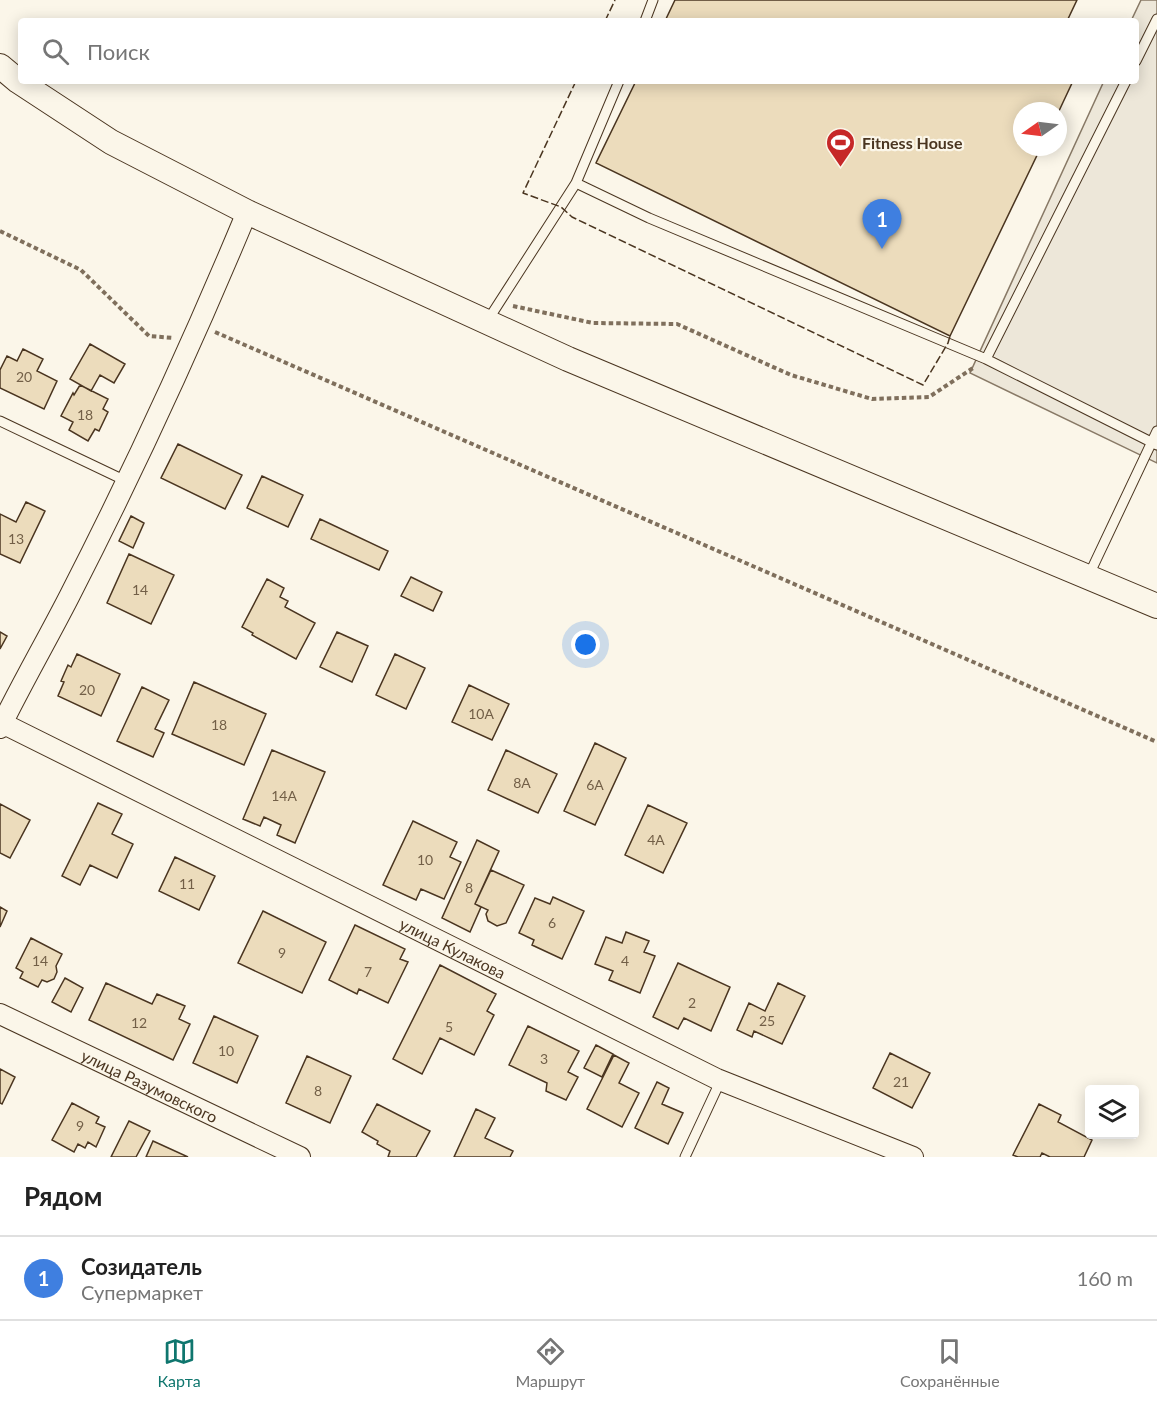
<!DOCTYPE html>
<html lang="ru">
<meta charset="utf-8">
<style>
body{margin:0;font-family:Lato,sans-serif;background:#f6f6f6;color:#222}
.controls{position:absolute;right:18px;bottom:18px;display:grid;overflow:hidden;border-radius:6px;box-shadow:0 3px 15px #0003}
.controls button{width:54px;height:54px;display:grid;place-items:center;padding:0;border:0;border-bottom:2px solid #e0e0e0;background:#fff;color:#222;font:30px sans-serif}
.compass{position:absolute;left:1013px;top:102px;width:54px;height:54px;border-radius:50%;background:#fff;box-shadow:0 3px 15px #0003;rotate:256deg}
.you{position:absolute;left:586px;top:645px;width:21px;height:21px;margin:-15px;border:4px solid #fff;border-radius:50%;background:#1a73e8;box-shadow:0 0 0 9px #1a73e833}
.badge{display:grid;place-items:center;width:39px;height:39px;border-radius:50%;background:#0f766e;color:#fff;font-size:20px;font-weight:700}
.pin{position:absolute;translate:-50% -50px;filter:drop-shadow(0 2px 3px #0008)}
.pin::after{content:'';position:absolute;top:32px;width:21px;height:18px;background:inherit;clip-path:polygon(0 0,100% 0,50% 100%)}
.list{margin:0;padding:0;list-style:none}
h2{display:flex;justify-content:space-between;align-items:center;height:78px;margin:0;padding:0 24px;font-size:26px}
h2 small{font-size:20px;font-weight:400;color:#767676}
.list li{display:grid;grid-template-columns:39px 1fr auto;gap:18px;align-items:center;box-sizing:border-box;height:84px;padding:0 24px;border-top:2px solid #e0e0e0}
.list b{display:block;font-size:22px;white-space:nowrap}
.list p{margin:0;font-size:20px;white-space:nowrap;color:#767676}
.list em{font-size:20px;font-style:normal;color:#767676}
.icon{flex:none;width:33px;height:33px;fill:none;stroke:currentColor;stroke-width:2;stroke-linecap:round;stroke-linejoin:round}
.map{position:relative;flex:none;width:1157px;height:1157px;overflow:hidden}
.search{position:absolute;background:#fff;box-shadow:0 3px 15px #0003;left:18px;right:18px;top:18px;height:66px;display:flex;align-items:center;gap:15px;box-sizing:border-box;padding:0 21px;border-radius:6px;color:#767676;font-size:22px}
.sheet{height:162px;background:#fff}
nav{display:flex;justify-content:space-around;align-items:center;box-sizing:border-box;height:84px;border-top:2px solid #e0e0e0;background:#fff;font-size:16px;color:#767676}
nav a{display:grid;justify-items:center;gap:3px}
nav .on{color:#0f766e}
.map>svg:first-child{display:block}
.parking{fill:#ede7d9;stroke:#887966;stroke-width:1.5}
.building{fill:#ecdcbc;stroke:#4a3520;stroke-width:1.5}
.lines{fill:none;stroke-linecap:round;stroke-linejoin:round}
.service-casing{stroke:#4a3520;stroke-width:11}
.minor-casing{stroke:#4a3520;stroke-width:22}
.tertiary-casing{stroke:#4a3520;stroke-width:26}
.path{stroke:#7f6f5c;stroke-width:4;stroke-dasharray:4.5 3;stroke-linecap:butt}
.service{stroke:#fbf6e9;stroke-width:9}
.minor{stroke:#fbf6e9;stroke-width:20}
.tertiary{stroke:#fbf6e9;stroke-width:24}
.fence{stroke:#4a3520;stroke-width:1.5;stroke-dasharray:8 3;stroke-linecap:butt}
.labels{text-anchor:middle;dominant-baseline:central;stroke-width:4.5;stroke-linejoin:round;paint-order:stroke}
.number-label{font-size:14px;fill:#725f47}
.poi-label{font-size:16px;font-weight:bold;fill:#4a3520;stroke:#fbf6e9;text-anchor:start}
.street-label{font-size:16px;fill:#4a3520;stroke:#fbf6e9}
</style>
<div class="map">
<svg width="1157" height="1157" viewBox="0 0 1157 1157">
<rect width="100%" height="100%" fill="#fbf6e9"/>
<path class="parking" d="M1141 0H1157V463L970 373 1104 81H1136V21H1131Z"/>
<path class="building" d="M675 0H1077L1067 21H665Z
M636 81H1073L1058 113V111H1022V147H1041L950 336 596 163Z
M90 344 125 364 114 383 100 375 91 391 70 379Z
M23 349 43 359 37 371 57 381 44 409 0 388V370L7 356 17 361Z
M80 385 108 399 103 409 108 412 99 431 95 429 88 441 69 430 73 422 61 416 73 393 74 395Z
M178 444 242 475 225 509 161 478Z
M262 476 303 495 288 527 247 508Z
M26 502 45 511 20 563 0 554V514L16 522Z
M131 516 144 523 133 548 119 541Z
M320 519 388 551 379 570 311 539Z
M129 554 174 575 151 624 107 603Z
M411 577 442 592 433 611 401 596Z
M267 579 284 588 280 597 288 601 285 607 315 623 296 659 252 635 253 633 242 627Z
M0 632 7 636 0 649Z
M337 632 368 646 352 682 320 667Z
M77 654 120 674 101 716 58 696 64 682 61 681 68 665 71 667Z
M395 654 425 668 406 709 376 695Z
M194 682 266 714 244 765 172 734Z
M469 685 509 704 492 740 452 722Z
M142 687 169 700 155 729 164 733 153 757 117 741Z
M595 743 626 758 595 825 564 811Z
M272 750 325 772 295 843 277 835 281 825 264 817 260 826 243 819Z
M506 750 557 774 538 813 488 790Z
M98 803 122 814 112 834 133 844 117 878 90 865 80 885 62 876Z
M0 804 30 820 10 858 0 853Z
M648 805 687 823 663 873 625 855Z
M413 821 457 842 450 857 461 862 444 899 421 889 416 900 383 885Z
M477 840 499 851 475 904 481 907 470 932 442 918Z
M175 857 215 876 199 910 159 891Z
M491 870 524 885 506 923 497 926 488 921 486 914 488 910 475 904Z
M553 897 584 911 562 959 532 945 534 940 519 933 535 898 550 904Z
M0 907 7 911 0 927Z
M263 911 326 942 302 993 238 963Z
M355 925 405 949 400 959 408 962 388 1003 359 989 357 994 329 980Z
M626 932 649 941 644 952 655 956 640 993 609 980 613 971 595 964 606 937 622 943Z
M31 938 62 954 56 966 57 972 54 979 47 982 42 980 38 987 20 978 23 972 16 968Z
M678 963 730 987 711 1031 684 1018 678 1029 653 1017Z
M440 965 496 994 487 1011 494 1015 474 1055 440 1038 422 1074 393 1059Z
M65 978 83 988 71 1012 52 1002Z
M106 983 152 1004 157 994 185 1006 179 1019 190 1024 173 1060 89 1020Z
M778 983 805 996 782 1044 754 1031 752 1037 737 1030 749 1003 765 1011Z
M214 1016 258 1036 237 1083 193 1063Z
M528 1026 579 1051 568 1072 578 1077 566 1100 546 1091 547 1083 509 1065Z
M596 1045 613 1054 602 1077 584 1068Z
M890 1053 930 1073 912 1108 873 1088Z
M614 1055 629 1063 619 1083 639 1093 622 1127 587 1109Z
M307 1056 351 1076 330 1123 286 1103Z
M0 1069 15 1077 2 1104 0 1103Z
M657 1082 669 1088 662 1104 683 1113 668 1144 635 1128Z
M72 1103 99 1117 96 1123 105 1127 96 1147 88 1142 85 1148 78 1144 74 1152 52 1140Z
M377 1104 430 1131 416 1157H388L390 1151 377 1144 378 1141 362 1132Z
M1039 1104 1061 1115 1058 1122 1092 1140 1084 1157H1050L1042 1153 1040 1157H1018L1013 1155Z
M476 1109 495 1118 485 1138 513 1151 510 1157H454Z
M129 1121 150 1131 136 1157H111Z
M153 1141 188 1157H146Z"/>
<g class="lines">
<defs>
<path id="service" d="M645 21 653 0
M1136 61 1157 19
M619 81 576 183 649 218 986 359 1157 445
M488 320 576 183
M986 359 1126 81
M0 421 126 481
M1088 577 1157 431
M685 1157 719 1084"/>
<g id="minor">
<path id="s1" d="M0 722 717 1079 913 1157"/>
<path d="M0 728C22 683 47 640 70 595 134 470 193 342 247 212"/>
<path id="s2" d="M0 1014 300 1157"/>
</g>
<path id="tertiary" d="M0 66 18 81 111 142 247 212 568 359 1157 606"/>
</defs>
<use href="#service" class="service-casing"/>
<use href="#minor" class="minor-casing"/>
<use href="#tertiary" class="tertiary-casing"/>
<path class="path" d="M0 231 81 270 149 336 174 338
M513 306 593 323 677 324 791 375 872 399 929 397 973 368
M215 332 1157 742"/>
<use href="#service" class="service"/>
<use href="#minor" class="minor"/>
<use href="#tertiary" class="tertiary"/>
<path class="fence" d="M605 21 615 0
M576 81 523 193 561 207 572 217 923 385 948 343 950 336"/>
</g>
<defs>
<symbol id="stadium-pin" viewBox="-11 -11 22 30"><path d="M0 17L-7.5 6A9.5 9.5 0 1 1 7.5 6Z" fill="#c62828" stroke="#fbf6e9"/><path d="M0-5a6.5 5 0 1 0 0 10a6.5 5 0 1 0 0-10ZM-3.5-1.8h7v3.6h-7Z" fill="#fff"/></symbol>
</defs>
<g fill-rule="evenodd">
<use href="#stadium-pin" x="824" y="126" width="33" height="45"/>
</g>
<g class="labels">
<g class="number-label">
<text x="24" y="376">20</text>
<text x="85" y="414">18</text>
<text x="16" y="538">13</text>
<text x="140" y="589">14</text>
<text x="87" y="689">20</text>
<text x="481" y="713">10А</text>
<text x="219" y="724">18</text>
<text x="522" y="782">8А</text>
<text x="595" y="784">6А</text>
<text x="284" y="795">14А</text>
<text x="656" y="839">4А</text>
<text x="425" y="859">10</text>
<text x="187" y="883">11</text>
<text x="469" y="887">8</text>
<text x="552" y="922">6</text>
<text x="282" y="952">9</text>
<text x="40" y="960">14</text>
<text x="625" y="960">4</text>
<text x="368" y="971">7</text>
<text x="692" y="1002">2</text>
<text x="767" y="1020">25</text>
<text x="139" y="1022">12</text>
<text x="449" y="1026">5</text>
<text x="226" y="1050">10</text>
<text x="544" y="1058">3</text>
<text x="901" y="1081">21</text>
<text x="318" y="1090">8</text>
<text x="80" y="1125">9</text>
</g>
<g class="poi-label">
<text x="862" y="142">Fitness House</text>
</g>
<g class="street-label">
<text stroke="none"><textPath href="#s1" startOffset="506">улица Кулакова</textPath></text>
<text stroke="none"><textPath href="#s2" startOffset="166">улица Разумовского</textPath></text>
</g>
</g>
</svg>
<div class="controls">
<button><svg class="icon" aria-label="layers" viewBox="0 0 24 24"><path d="M12 4l9 5-9 5-9-5zM3 14l9 5 9-5"/></svg></button>
</div>
<svg class="compass" viewBox="-18 -18 36 36"><path d="M0-13l5 13h-10z" fill="#e53935"/><path d="M0 13l5-13h-10z" fill="#767676"/></svg>
<div class="you"></div>
<div class="pin badge" style="left:882px;top:249px;background:#3f7fe0">1</div>
<div class="search"><svg class="icon" aria-label="search" viewBox="0 0 24 24"><circle cx="10" cy="10" r="6"/><path d="M15 15l6 6"/></svg>Поиск</div>
</div>
<section class="sheet">
<h2>Рядом<small></small></h2>
<ul class="list">
<li><span class="badge" style="background:#3f7fe0">1</span><div><b>Созидатель</b><p>Супермаркет</p></div><em>160 m</em></li>
</ul>
</section>
<nav>
<a class="on"><svg class="icon" aria-label="map" viewBox="0 0 24 24"><path d="M3 6l6-2 6 2 6-2v14l-6 2-6-2-6 2zM9 4v14M15 6v14"/></svg>Карта</a>
<a><svg class="icon" aria-label="directions" viewBox="0 0 24 24"><path d="M12 3l9 9-9 9-9-9zM9 14v-3h6M13 9l2 2-2 2"/></svg>Маршрут</a>
<a><svg class="icon" aria-label="saved" viewBox="0 0 24 24"><path d="M7 4h10v16l-5-4-5 4z"/></svg>Сохранённые</a>
</nav>
